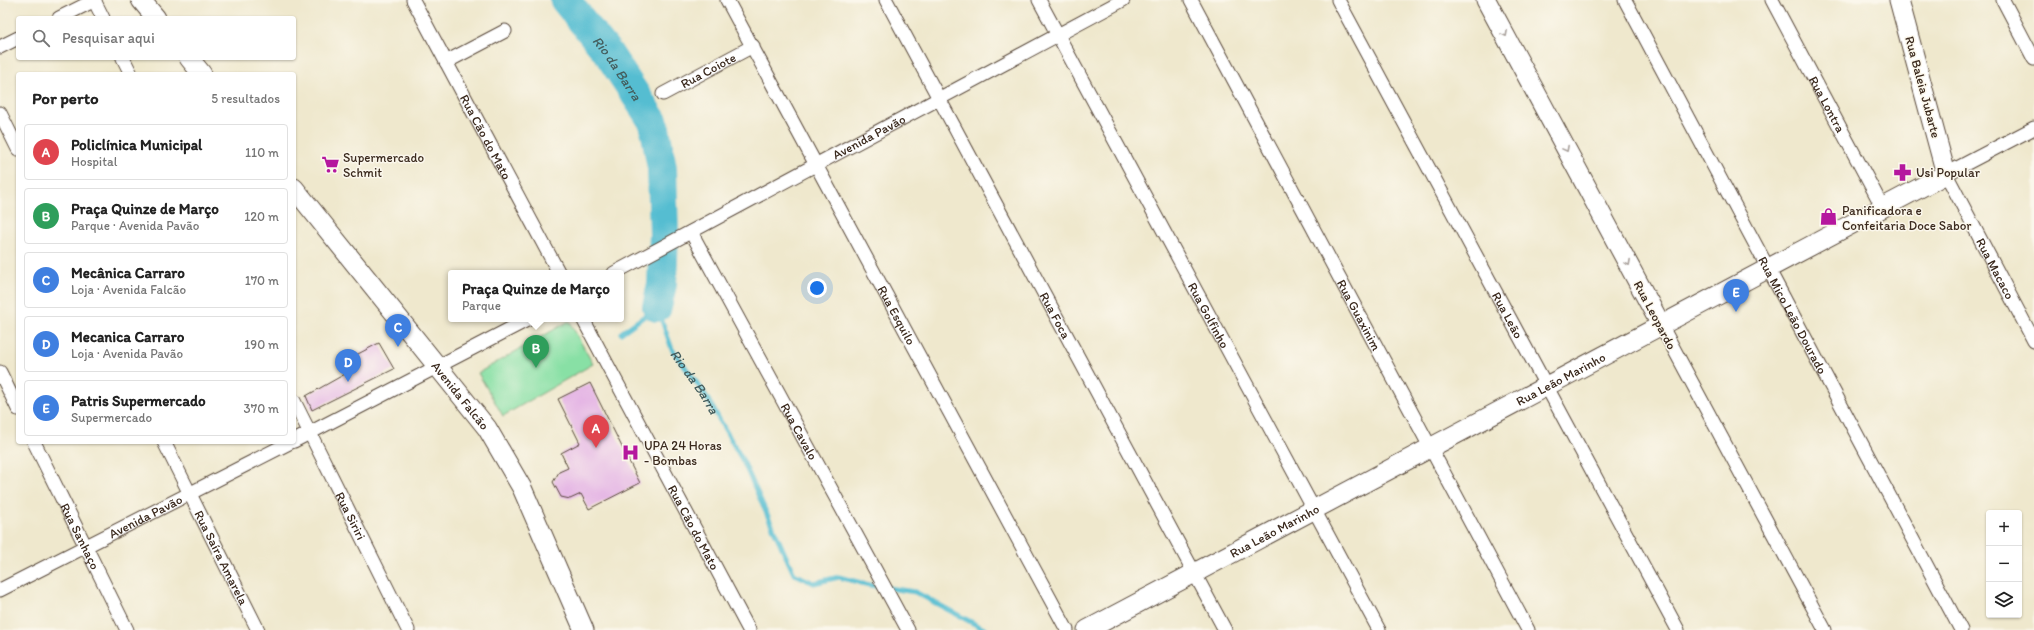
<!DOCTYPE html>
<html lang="pt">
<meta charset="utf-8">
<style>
body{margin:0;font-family:Itim,sans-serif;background:#f2f2f2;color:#222}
.controls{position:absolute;right:12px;bottom:12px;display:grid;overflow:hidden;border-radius:4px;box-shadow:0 1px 3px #0004}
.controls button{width:36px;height:36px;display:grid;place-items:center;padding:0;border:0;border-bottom:1px solid #e0e0e0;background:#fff;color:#222;font:20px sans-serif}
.you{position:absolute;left:817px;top:288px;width:14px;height:14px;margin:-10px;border:3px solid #fff;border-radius:50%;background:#1a73e8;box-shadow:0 0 0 6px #1a73e833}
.badge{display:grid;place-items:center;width:26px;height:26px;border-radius:50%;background:#111827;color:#fff;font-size:13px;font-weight:700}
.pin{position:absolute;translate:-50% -33px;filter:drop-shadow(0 1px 2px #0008)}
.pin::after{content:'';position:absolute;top:21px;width:14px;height:12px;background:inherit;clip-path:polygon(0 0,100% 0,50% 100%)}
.popup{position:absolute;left:448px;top:270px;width:176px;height:52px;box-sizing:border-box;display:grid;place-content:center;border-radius:4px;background:#fff;filter:drop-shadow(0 1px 3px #0005);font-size:13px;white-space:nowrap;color:#767676}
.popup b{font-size:15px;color:#222}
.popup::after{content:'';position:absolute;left:50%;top:100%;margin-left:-8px;border:8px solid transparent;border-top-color:#fff}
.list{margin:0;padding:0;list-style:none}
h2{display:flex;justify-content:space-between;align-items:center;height:52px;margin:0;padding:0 16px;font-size:17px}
h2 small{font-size:13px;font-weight:400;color:#767676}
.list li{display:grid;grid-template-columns:26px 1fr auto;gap:12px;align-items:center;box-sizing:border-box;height:56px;margin:0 8px 8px;padding:0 8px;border:1px solid #e0e0e0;border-radius:4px}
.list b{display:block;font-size:15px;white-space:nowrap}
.list p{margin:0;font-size:13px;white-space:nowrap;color:#767676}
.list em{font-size:13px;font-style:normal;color:#767676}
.icon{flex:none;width:22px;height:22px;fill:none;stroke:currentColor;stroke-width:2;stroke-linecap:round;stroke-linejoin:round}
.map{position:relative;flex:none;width:2034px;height:630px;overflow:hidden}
.search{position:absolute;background:#fff;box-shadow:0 1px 3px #0004;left:16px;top:16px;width:280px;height:44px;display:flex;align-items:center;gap:10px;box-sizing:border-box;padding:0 14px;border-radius:4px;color:#767676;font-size:15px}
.panel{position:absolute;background:#fff;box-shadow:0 1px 3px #0004;left:16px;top:72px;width:280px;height:372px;border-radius:4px}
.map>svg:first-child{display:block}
.park{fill:#88e0a5;stroke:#628562}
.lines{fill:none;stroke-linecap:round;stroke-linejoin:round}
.stream{stroke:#54bdd1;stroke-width:5}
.river{stroke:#54bdd1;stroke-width:30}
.building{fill:#e3b0e4}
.street-casing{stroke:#564638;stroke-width:15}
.secondary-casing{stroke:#564638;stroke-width:21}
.street{stroke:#fff;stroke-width:13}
.secondary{stroke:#fff;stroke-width:19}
.oneway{stroke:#a79f9a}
.labels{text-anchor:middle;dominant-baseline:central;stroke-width:3;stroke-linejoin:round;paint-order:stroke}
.street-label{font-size:13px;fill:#3b2a1e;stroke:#fbf7ec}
.poi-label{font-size:13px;fill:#3b2a1e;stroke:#fbf7ec;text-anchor:start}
.water-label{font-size:14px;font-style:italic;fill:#445d5d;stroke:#fbf7ec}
</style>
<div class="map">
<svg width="2034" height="630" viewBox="0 0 2034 630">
<rect width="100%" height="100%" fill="#fbf7ec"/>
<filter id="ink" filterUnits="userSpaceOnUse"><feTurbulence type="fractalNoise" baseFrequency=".025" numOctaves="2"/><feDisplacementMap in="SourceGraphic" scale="8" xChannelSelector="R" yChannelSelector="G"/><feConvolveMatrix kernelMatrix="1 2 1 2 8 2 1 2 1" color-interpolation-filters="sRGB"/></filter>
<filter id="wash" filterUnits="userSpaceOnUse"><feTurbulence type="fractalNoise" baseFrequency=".012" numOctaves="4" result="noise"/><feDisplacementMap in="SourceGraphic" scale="16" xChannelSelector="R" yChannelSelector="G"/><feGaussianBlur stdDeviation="0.9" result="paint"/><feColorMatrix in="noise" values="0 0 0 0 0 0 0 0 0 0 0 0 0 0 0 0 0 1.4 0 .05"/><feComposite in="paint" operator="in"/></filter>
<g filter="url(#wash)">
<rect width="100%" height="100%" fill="#efe8cd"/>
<path class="park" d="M569 321 593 364 503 416 478 373Z"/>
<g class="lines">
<path class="stream" id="s1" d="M621 333 657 307 672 349 704 393 743 461 794 574 814 583 839 577 869 585 915 592 986 630"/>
<path class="river" id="s2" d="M565 0 608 53 654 123 662 168 664 234 662 284 657 307"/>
</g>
<g id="blocks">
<path class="building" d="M379 343 394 369 312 410 306 396 361 365 356 355Z
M590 383 640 483 589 509 581 494 570 499 561 497 553 482 559 472 568 468 561 453 580 443 558 399Z"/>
</g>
</g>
<g filter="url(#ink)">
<use href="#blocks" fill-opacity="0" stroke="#564638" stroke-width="1"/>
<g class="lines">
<defs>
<g id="street">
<path d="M94 0 103 18"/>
<path id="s3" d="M413 0 559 273"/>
<path id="s4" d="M727 0 1067 630"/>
<path id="s5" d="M886 0 1225 630"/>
<path id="s6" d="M1039 0 1379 630"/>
<path id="s7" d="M1191 0 1528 630"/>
<path id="s8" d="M1338 0 1678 630"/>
<path id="s9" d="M1625 0 1961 630"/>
<path id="s10" d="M1772 0 1883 208"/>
<path d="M2003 0 2034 59"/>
<path d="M59 18 95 0"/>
<path d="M0 47 18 38"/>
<path d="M123 58 131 74"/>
<path d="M446 62 505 31"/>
<path id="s11" d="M663 94 753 46"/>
<path d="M0 113 18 149"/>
<path id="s12" d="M2034 128 1946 174 2034 341"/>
<path id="s13" d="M691 232 908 630"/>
<path id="s14" d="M614 273 1123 0"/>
<path id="s15" d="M583 319 749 630"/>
<path d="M1661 325 1825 630"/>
<path d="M0 372 18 409"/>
<path id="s16" d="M294 401 408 630"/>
<path d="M294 441 529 319"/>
<path id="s17" d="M34 442 127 630"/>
<path id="s18" d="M164 442 258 630"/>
<path id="s19" d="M0 590 291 442"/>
</g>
<g id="secondary">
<path d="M141 0 156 18"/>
<path d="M1486 0 1661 325"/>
<path d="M189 58 202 74"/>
<path id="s20" d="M294 188 487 428 522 488 584 630"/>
<path id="s21" d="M1087 630 1946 174 1899 0"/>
</g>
</defs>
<use href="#street" class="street-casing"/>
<use href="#secondary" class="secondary-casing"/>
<use href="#street" class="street"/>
<use href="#secondary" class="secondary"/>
</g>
<defs><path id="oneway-chevron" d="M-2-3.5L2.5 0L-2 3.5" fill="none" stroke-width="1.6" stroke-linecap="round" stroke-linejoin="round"/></defs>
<g class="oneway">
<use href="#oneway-chevron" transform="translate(1505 34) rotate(62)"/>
<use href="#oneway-chevron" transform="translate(1566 149) rotate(62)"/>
<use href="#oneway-chevron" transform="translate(1628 263) rotate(62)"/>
</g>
</g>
<defs>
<symbol id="supermarket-bare" viewBox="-9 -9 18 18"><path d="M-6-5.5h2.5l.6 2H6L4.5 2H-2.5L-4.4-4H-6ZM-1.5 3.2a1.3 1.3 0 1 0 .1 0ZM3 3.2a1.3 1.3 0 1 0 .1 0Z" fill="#b5179e" stroke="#fbf7ec" stroke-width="2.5" paint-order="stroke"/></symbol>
<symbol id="pharmacy-bare" viewBox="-9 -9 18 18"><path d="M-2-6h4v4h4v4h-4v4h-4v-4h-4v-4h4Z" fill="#b5179e" stroke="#fbf7ec" stroke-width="2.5" paint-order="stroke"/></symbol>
<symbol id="shop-bare" viewBox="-9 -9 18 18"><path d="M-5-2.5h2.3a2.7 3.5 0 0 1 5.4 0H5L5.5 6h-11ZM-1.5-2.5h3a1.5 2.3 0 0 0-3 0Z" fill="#b5179e" stroke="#fbf7ec" stroke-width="2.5" paint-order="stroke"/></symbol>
<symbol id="hospital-bare" viewBox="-9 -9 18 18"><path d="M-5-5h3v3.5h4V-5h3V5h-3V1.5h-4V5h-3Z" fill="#b5179e" stroke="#fbf7ec" stroke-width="2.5" paint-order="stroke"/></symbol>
</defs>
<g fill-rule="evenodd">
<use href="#supermarket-bare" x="318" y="152" width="25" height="25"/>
<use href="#pharmacy-bare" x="1890" y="160" width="25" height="25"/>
<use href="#shop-bare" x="1816" y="204" width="25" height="25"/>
<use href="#hospital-bare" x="618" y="440" width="25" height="25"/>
</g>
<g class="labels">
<g class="street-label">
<text stroke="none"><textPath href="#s11" startOffset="51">Rua Coiote</textPath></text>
<text transform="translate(1923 87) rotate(75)">Rua Baleia Jubarte</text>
<text stroke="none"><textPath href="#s10" startOffset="118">Rua Lontra</textPath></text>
<text stroke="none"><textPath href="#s3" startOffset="155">Rua Cão do Mato</textPath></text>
<text stroke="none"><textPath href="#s14" startOffset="289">Avenida Pavão</textPath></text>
<text stroke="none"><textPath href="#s12" startOffset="206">Rua Macaco</textPath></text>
<text stroke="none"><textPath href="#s4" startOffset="358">Rua Esquilo</textPath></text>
<text stroke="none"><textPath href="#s5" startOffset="358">Rua Foca</textPath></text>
<text stroke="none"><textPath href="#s6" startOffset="358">Rua Golfinho</textPath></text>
<text stroke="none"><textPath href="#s7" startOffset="357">Rua Guaxinim</textPath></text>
<text stroke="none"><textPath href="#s8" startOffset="358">Rua Leão</textPath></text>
<text transform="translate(1655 315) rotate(62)">Rua Leopardo</text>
<text stroke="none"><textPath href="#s9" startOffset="357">Rua Mico Leão Dourado</textPath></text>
<text stroke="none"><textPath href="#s21" startOffset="536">Rua Leão Marinho</textPath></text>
<text stroke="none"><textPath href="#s20" startOffset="266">Avenida Falcão</textPath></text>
<text stroke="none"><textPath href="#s13" startOffset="227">Rua Cavalo</textPath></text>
<text stroke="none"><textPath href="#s16" startOffset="128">Rua Siriri</textPath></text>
<text stroke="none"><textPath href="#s19" startOffset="163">Avenida Pavão</textPath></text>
<text stroke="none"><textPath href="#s15" startOffset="236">Rua Cão do Mato</textPath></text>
<text stroke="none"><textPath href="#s21" startOffset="212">Rua Leão Marinho</textPath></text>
<text stroke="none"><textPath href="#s17" startOffset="105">Rua Sanhaço</textPath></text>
<text stroke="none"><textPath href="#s18" startOffset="129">Rua Saíra Amarela</textPath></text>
</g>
<g class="poi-label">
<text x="343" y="157">Supermercado<tspan x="343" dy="15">Schmit</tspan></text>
<text x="1916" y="172">Usi Popular</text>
<text x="1842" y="210">Panificadora e<tspan x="1842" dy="15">Confeitaria Doce Sabor</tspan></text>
<text x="644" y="445">UPA 24 Horas<tspan x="644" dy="15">- Bombas</tspan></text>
</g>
<g class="water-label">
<text stroke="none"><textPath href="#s2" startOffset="86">Rio da Barra</textPath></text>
<text stroke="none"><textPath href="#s1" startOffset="129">Rio da Barra</textPath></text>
</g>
</g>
</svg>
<div class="controls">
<button>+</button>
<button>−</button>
<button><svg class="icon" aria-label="layers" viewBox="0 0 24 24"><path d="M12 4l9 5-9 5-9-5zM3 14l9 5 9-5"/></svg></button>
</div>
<div class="you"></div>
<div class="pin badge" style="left:596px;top:448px;background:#e0444e">A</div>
<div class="pin badge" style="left:536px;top:368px;background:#2e9e5b">B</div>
<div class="popup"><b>Praça Quinze de Março</b>Parque</div>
<div class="pin badge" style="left:398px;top:347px;background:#3f7fe0">C</div>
<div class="pin badge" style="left:348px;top:382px;background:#3f7fe0">D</div>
<div class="pin badge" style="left:1736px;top:312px;background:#3f7fe0">E</div>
<div class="search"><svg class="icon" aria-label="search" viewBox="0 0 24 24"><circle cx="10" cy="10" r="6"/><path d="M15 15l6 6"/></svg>Pesquisar aqui</div>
<section class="panel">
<h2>Por perto<small>5 resultados</small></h2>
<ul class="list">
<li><span class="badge" style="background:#e0444e">A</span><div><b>Policlínica Municipal</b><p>Hospital</p></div><em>110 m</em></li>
<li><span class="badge" style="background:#2e9e5b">B</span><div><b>Praça Quinze de Março</b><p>Parque · Avenida Pavão</p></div><em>120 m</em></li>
<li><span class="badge" style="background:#3f7fe0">C</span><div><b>Mecânica Carraro</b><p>Loja · Avenida Falcão</p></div><em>170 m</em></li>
<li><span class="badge" style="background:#3f7fe0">D</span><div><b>Mecanica Carraro</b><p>Loja · Avenida Pavão</p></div><em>190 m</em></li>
<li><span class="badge" style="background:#3f7fe0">E</span><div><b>Patris Supermercado</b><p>Supermercado</p></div><em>370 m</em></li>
</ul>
</section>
</div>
